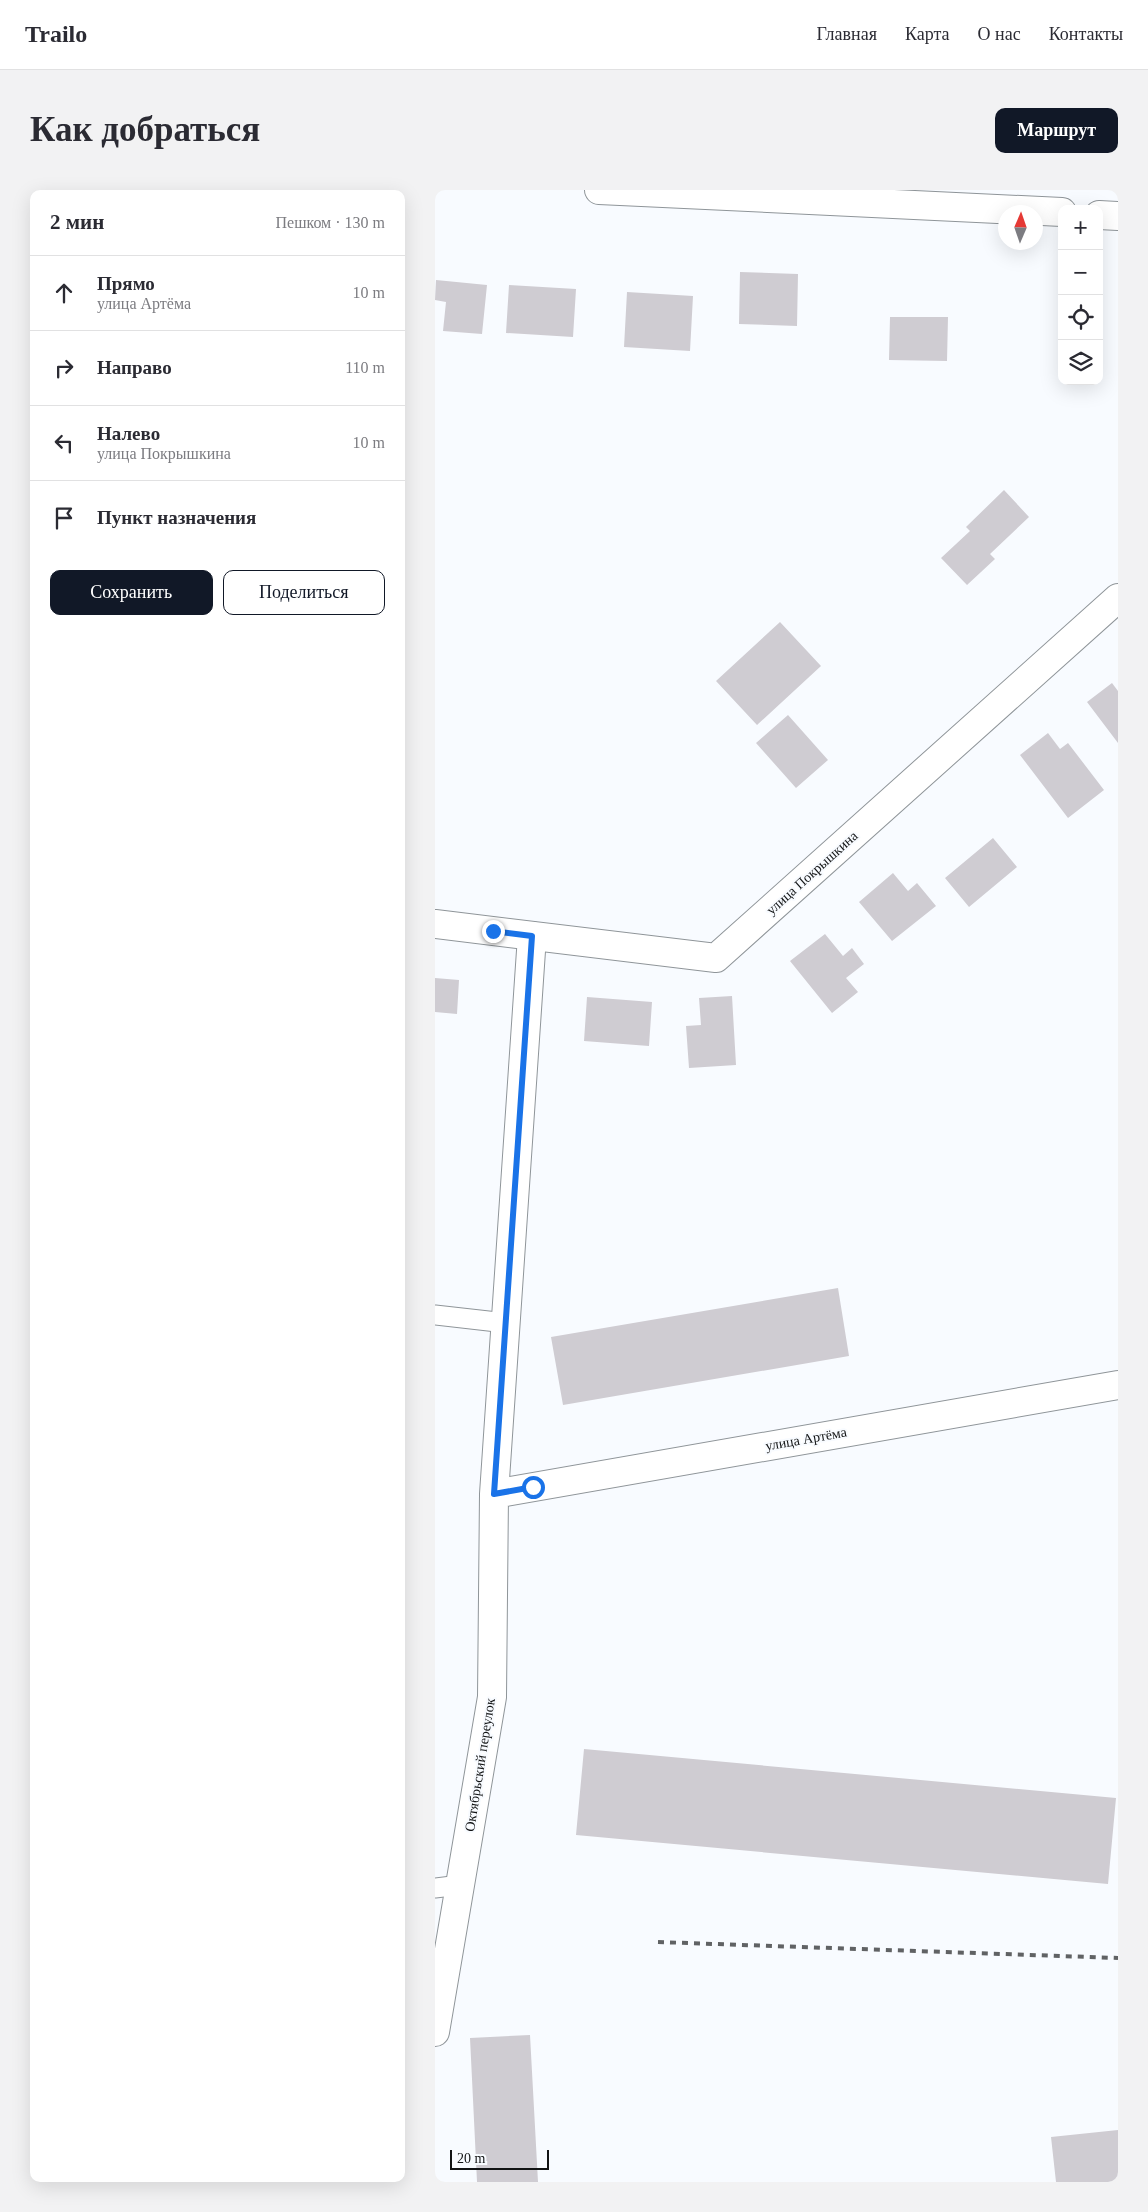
<!DOCTYPE html>
<html lang="ru">
<meta charset="utf-8">
<style>
body{margin:0;font-family:Georgia,serif;background:#f2f2f3;color:#2b2b33}
.controls{position:absolute;right:15px;top:15px;display:grid;overflow:hidden;border-radius:10px;box-shadow:0 5px 20px #0002}
.controls button{width:45px;height:45px;display:grid;place-items:center;padding:0;border:0;border-bottom:1px solid #e1e1e2;background:#fff;color:#2b2b33;font:25px sans-serif}
.compass{position:absolute;left:563px;top:15px;width:45px;height:45px;border-radius:50%;background:#fff;box-shadow:0 5px 20px #0002;rotate:2deg}
.scale{position:absolute;left:15px;bottom:12px;width:99px;box-sizing:border-box;padding-left:5px;border:2px solid #121415;border-top:0;font-size:14px;line-height:18px;white-space:nowrap;color:#121415;-webkit-text-stroke:4px #f8fbff;paint-order:stroke}
.stop{position:absolute;width:15px;height:15px;margin:-11px;border:4px solid #1a73e8;border-radius:50%;background:#fff}
.stop.end{background:#1a73e8;border-color:#fff;box-shadow:0 1px 5px #0008}
.list{margin:0;padding:0;list-style:none}
h2{display:flex;justify-content:space-between;align-items:center;height:65px;margin:0;padding:0 20px;font-size:21px}
h2 small{font-size:16px;font-weight:400;color:#7c7c81}
.list li{display:grid;grid-template-columns:32px 1fr auto;gap:15px;align-items:center;box-sizing:border-box;height:75px;padding:0 20px;border-top:1px solid #e1e1e2}
.list b{display:block;font-size:19px;white-space:nowrap}
.list p{margin:0;font-size:16px;white-space:nowrap;color:#7c7c81}
.list em{font-size:16px;font-style:normal;color:#7c7c81}
.actions{display:flex;gap:10px;padding:15px 20px}
.actions a{flex:1;padding:11px 0;border:1px solid #111827;border-radius:10px;text-align:center;font-size:18px;color:#111827}
.actions .main{background:#111827;color:#fff}
.icon{flex:none;width:28px;height:28px;fill:none;stroke:currentColor;stroke-width:2;stroke-linecap:round;stroke-linejoin:round}
.map{position:relative;flex:none;width:683px;height:1992px;overflow:hidden;border-radius:10px}
header{display:flex;align-items:center;gap:30px;box-sizing:border-box;height:70px;padding:0 25px;background:#fff;border-bottom:1px solid #e1e1e2}
header strong{font-size:24px}
nav{display:flex;gap:28px;margin-inline-start:auto;font-size:18px}
.intro{display:flex;align-items:center;justify-content:space-between;box-sizing:border-box;height:120px;padding:0 30px}
h1{margin:0;font-size:35px}
.button{padding:12px 22px;border-radius:10px;background:#111827;color:#fff;font-size:18px;font-weight:700}
main{display:flex;gap:30px;padding:0 30px}
aside{flex:1;background:#fff;border-radius:10px;box-shadow:0 5px 20px #0002}
.map>svg:first-child{display:block}
.building{fill:#cfccd2}
.lines{fill:none;stroke-linecap:round;stroke-linejoin:round}
.lane-casing{stroke:#8f9599;stroke-width:21}
.street-casing{stroke:#8f9599;stroke-width:30}
.secondary-casing{stroke:#8f9599;stroke-width:30}
.lane{stroke:#fff;stroke-width:19}
.street{stroke:#fff;stroke-width:28}
.secondary{stroke:#fff;stroke-width:28}
.rail{stroke:#606264;stroke-width:4;stroke-dasharray:6 6;stroke-linecap:butt}
.route{stroke:#1a73e8;stroke-width:6}
.labels{text-anchor:middle;dominant-baseline:central;stroke-width:4;stroke-linejoin:round;paint-order:stroke}
.street-label{font-size:14px;fill:#121415;stroke:#f8fbff}
</style>
<header>
<strong>Trailo</strong>
<nav><a>Главная</a><a>Карта</a><a>О нас</a><a>Контакты</a></nav>
</header>
<div class="intro"><h1>Как добраться</h1><a class="button">Маршрут</a></div>
<main>
<aside>
<h2>2 мин<small>Пешком · 130 m</small></h2>
<ul class="list">
<li><svg class="icon" aria-label="ahead" viewBox="0 0 24 24"><path d="M12 20V5M6 11l6-6 6 6"/></svg><div><b>Прямо</b><p>улица Артёма</p></div><em>10 m</em></li>
<li><svg class="icon" aria-label="right" viewBox="0 0 24 24"><path d="M7 20v-9h11M14 6l5 5-5 5"/></svg><div><b>Направо</b></div><em>110 m</em></li>
<li><svg class="icon" aria-label="left" viewBox="0 0 24 24"><path d="M17 20v-9H6M10 6l-5 5 5 5"/></svg><div><b>Налево</b><p>улица Покрышкина</p></div><em>10 m</em></li>
<li><svg class="icon" aria-label="arrive" viewBox="0 0 24 24"><path d="M6 21V4h12l-3 4 3 4H6"/></svg><div><b>Пункт назначения</b></div></li>
</ul>
<div class="actions"><a class="main">Сохранить</a><a>Поделиться</a></div>
</aside>
<div class="map">
<svg width="683" height="1992" viewBox="0 0 683 1992">
<rect width="100%" height="100%" fill="#f8fbff"/>
<path class="building" d="M305 82 363 84 362 136 304 134Z
M1 90 52 95 47 144 8 141 11 112 0 110Z
M74 95 141 99 138 147 71 143Z
M192 102 258 106 255 161 189 157Z
M455 127H513L512 171 454 170Z
M569 300 594 327 555 364 560 369 532 395 506 368 535 341 531 337Z
M345 432 386 476 322 535 281 491Z
M677 493 683 501V553L652 512Z
M353 525 393 570 361 598 321 553Z
M613 543 625 559 633 553 669 600 633 628 585 565Z
M558 648 582 677 534 717 510 688Z
M458 683 473 701 482 693 501 716 457 751 424 712Z
M390 744 408 766 417 758 429 774 411 788 423 802 397 823 355 771Z
M0 788 24 790 22 824 0 822Z
M297 806 301 875 254 878 251 836 266 835 264 808Z
M152 807 217 812 214 856 149 851Z
M403 1098 414 1166 128 1215 116 1147Z
M149 1559 681 1608 673 1694 141 1645Z
M95 1845 103 1992H42L35 1848Z
M683 1940V1992H621L616 1947Z"/>
<g class="lines">
<defs>
<path id="lane" d="M0 1125 71 1133
M0 1698 25 1695"/>
<path id="street" d="M164 0 627 22
M664 25 683 26
M59 1304 683 1195
M0 1842 57 1507 59 1304 97 746"/>
<path id="secondary" d="M0 734 281 768 683 408"/>
</defs>
<use href="#lane" class="lane-casing"/>
<use href="#street" class="street-casing"/>
<use href="#secondary" class="secondary-casing"/>
<use href="#lane" class="lane"/>
<use href="#street" class="street"/>
<use href="#secondary" class="secondary"/>
<path class="rail" d="M223 1752 683 1768"/>
</g>
<g class="lines">
<path class="route" d="M58 741 97 746 59 1304 98 1297"/>
</g>
<g class="labels">
<g class="street-label">
<text transform="translate(377 683) rotate(-42)">улица Покрышкина</text>
<text transform="translate(371 1249) rotate(-10)">улица Артёма</text>
<text transform="translate(45 1575) rotate(-81)">Октябрьский переулок</text>
</g>
</g>
</svg>
<div class="controls">
<button>+</button>
<button>−</button>
<button><svg class="icon" aria-label="locate" viewBox="0 0 24 24"><circle cx="12" cy="12" r="6"/><path d="M12 2v4M12 18v4M2 12h4M18 12h4"/></svg></button>
<button><svg class="icon" aria-label="layers" viewBox="0 0 24 24"><path d="M12 4l9 5-9 5-9-5zM3 14l9 5 9-5"/></svg></button>
</div>
<svg class="compass" viewBox="-18 -18 36 36"><path d="M0-13l5 13h-10z" fill="#e53935"/><path d="M0 13l5-13h-10z" fill="#7c7c81"/></svg>
<div class="scale">20 m</div>
<div class="stop" style="left:98px;top:1297px"></div>
<div class="stop end" style="left:58px;top:741px"></div>
</div>
</main>
